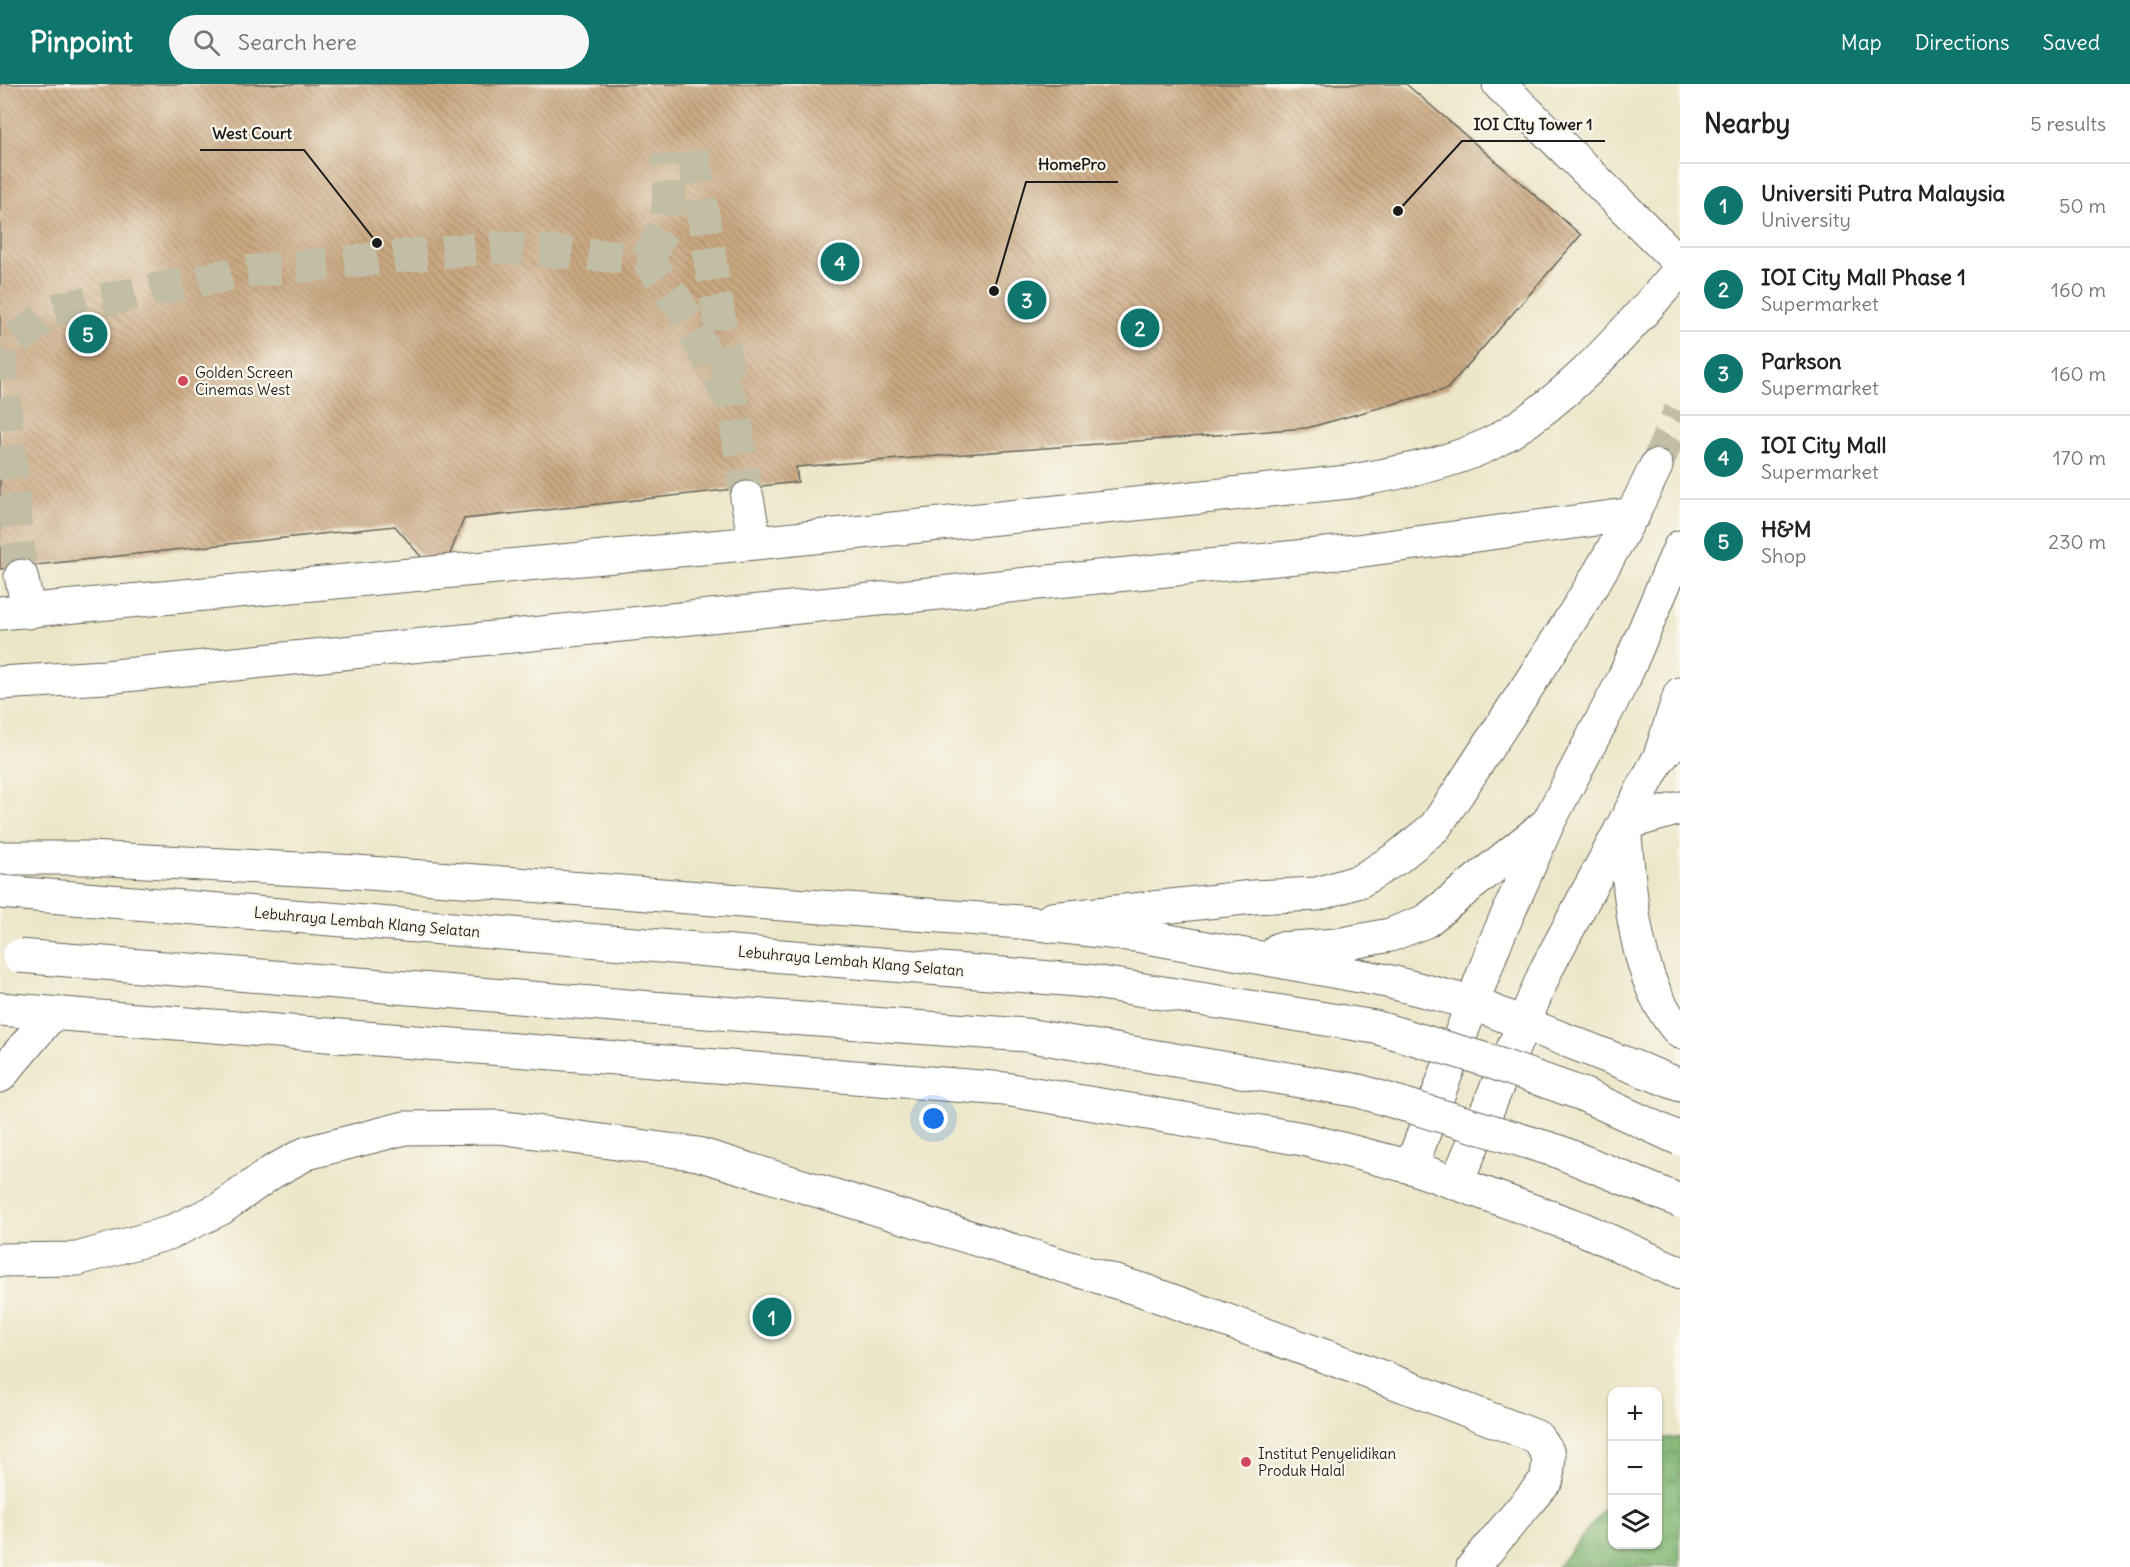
<!DOCTYPE html>
<meta charset="utf-8">
<style>
body{margin:0;font-family:Delius,sans-serif;background:#f6f6f6;color:#222}
.controls{position:absolute;right:18px;bottom:18px;display:grid;overflow:hidden;border-radius:12px;box-shadow:0 2px 4px #0004}
.controls button{width:54px;height:54px;display:grid;place-items:center;padding:0;border:0;border-bottom:2px solid #e0e0e0;background:#fff;color:#222;font:30px sans-serif}
.you{position:absolute;left:934px;top:1035px;width:21px;height:21px;margin:-15px;border:4px solid #fff;border-radius:50%;background:#1a73e8;box-shadow:0 0 0 9px #1a73e833}
.badge{display:grid;place-items:center;width:39px;height:39px;border-radius:50%;background:#0f766e;color:#fff;font-size:20px;font-weight:700}
.pin{position:absolute;translate:-50% -50%;border:3px solid #fff;box-shadow:0 2px 6px #0006}
.list{margin:0;padding:0;list-style:none}
h2{display:flex;justify-content:space-between;align-items:center;height:78px;margin:0;padding:0 24px;font-size:26px}
h2 small{font-size:20px;font-weight:400;color:#767676}
.list li{display:grid;grid-template-columns:39px 1fr auto;gap:18px;align-items:center;box-sizing:border-box;height:84px;padding:0 24px;border-top:2px solid #e0e0e0}
.list b{display:block;font-size:22px;white-space:nowrap}
.list p{margin:0;font-size:20px;white-space:nowrap;color:#767676}
.list em{font-size:20px;font-style:normal;color:#767676}
.icon{flex:none;width:33px;height:33px;fill:none;stroke:currentColor;stroke-width:2;stroke-linecap:round;stroke-linejoin:round}
.map{position:relative;flex:none;width:1680px;height:1483px;overflow:hidden}
header{display:flex;align-items:center;gap:36px;box-sizing:border-box;height:84px;padding:0 30px;background:#0f766e;color:#fff}
header strong{font-size:28px}
nav{display:flex;gap:33px;margin-inline-start:auto;font-size:21px}
.search{width:420px;height:54px;background:#f6f6f6;display:flex;align-items:center;gap:15px;box-sizing:border-box;padding:0 21px;border-radius:33px;color:#767676;font-size:22px}
main{display:flex}
aside{flex:1;background:#fff}
.map>svg:first-child{display:block}
.forest{fill:url(#forest-crowns);stroke:#4c6846;stroke-width:1.5}
.building{fill:url(#building-back-hatch)}
.lines{fill:none;stroke-linecap:round;stroke-linejoin:round}
.minor-tunnel{stroke:#c2bea6;stroke-width:33;stroke-dasharray:33 16;stroke-linecap:butt}
.minor-casing{stroke:#656359;stroke-width:35}
.highway-casing{stroke:#656359;stroke-width:35}
.minor{stroke:#fff;stroke-width:33}
.highway{stroke:#fff;stroke-width:33}
.highway-bridge-casing{stroke:#656359;stroke-width:35;stroke-linecap:butt}
.highway-bridge{stroke:#fff;stroke-width:33}
.poi-dot{fill:#d1495b;stroke:#fbf7ec;stroke-width:2}
.labels{text-anchor:middle;dominant-baseline:central;stroke-width:4.5;stroke-linejoin:round;paint-order:stroke}
.poi-label{font-size:15px;fill:#1c1c1c;stroke:#fbf7ec;text-anchor:start}
.street-label{font-size:15px;fill:#1c1c1c;stroke:#fbf7ec}
.leader{fill:none;stroke:#1c1c1c;stroke-width:2}
.callout-dot{fill:#1c1c1c;stroke:#fbf7ec;stroke-width:2}
.callout-label{font-size:16px;text-anchor:middle;font-weight:bold;fill:#1c1c1c;stroke:#fbf7ec;stroke-width:4.5;stroke-linejoin:round;paint-order:stroke}
</style>
<header>
<strong>Pinpoint</strong>
<div class="search"><svg class="icon" aria-label="search" viewBox="0 0 24 24"><circle cx="10" cy="10" r="6"/><path d="M15 15l6 6"/></svg>Search here</div>
<nav><a>Map</a><a>Directions</a><a>Saved</a></nav>
</header>
<main>
<div class="map">
<svg width="1680" height="1483" viewBox="0 0 1680 1483">
<defs>
<pattern id="forest-crowns" width="20" height="18" patternUnits="userSpaceOnUse" patternTransform="scale(1.5)"><rect width="20" height="18" fill="#7db36f"/><path d="M2 6a3 3 0 1 1 6 0M12 15a3 3 0 1 1 6 0" fill="none" stroke="#66915a"/></pattern>
<pattern id="building-back-hatch" width="6" height="6" patternUnits="userSpaceOnUse" patternTransform="scale(1.5)"><rect width="6" height="6" fill="#cba982"/><path d="M-1 5l2 2M0 0l6 6M5-1l2 2" fill="none" stroke="#a4896a"/></pattern>
</defs>
<rect width="100%" height="100%" fill="#fbf7ec"/>
<filter id="ink" filterUnits="userSpaceOnUse"><feTurbulence type="fractalNoise" baseFrequency=".0167" numOctaves="2"/><feDisplacementMap in="SourceGraphic" scale="12" xChannelSelector="R" yChannelSelector="G"/><feConvolveMatrix kernelMatrix="1 2 1 2 8 2 1 2 1" color-interpolation-filters="sRGB"/></filter>
<filter id="wash" filterUnits="userSpaceOnUse"><feTurbulence type="fractalNoise" baseFrequency=".008" numOctaves="4" result="noise"/><feDisplacementMap in="SourceGraphic" scale="24" xChannelSelector="R" yChannelSelector="G"/><feGaussianBlur stdDeviation="1.35" result="paint"/><feColorMatrix in="noise" values="0 0 0 0 0 0 0 0 0 0 0 0 0 0 0 0 0 1.4 0 .05"/><feComposite in="paint" operator="in"/></filter>
<g filter="url(#wash)">
<rect width="100%" height="100%" fill="#ece6c9"/>
<path class="forest" d="M1680 1353V1483H1557L1612 1416V1460H1658V1362L1664 1354Z"/>
<g id="blocks">
<path class="building" d="M0 0H1406L1581 151 1447 305 1307 344 796 383 798 398 464 435 440 495 395 442 0 485Z"/>
</g>
</g>
<g filter="url(#ink)">
<use href="#blocks" fill-opacity="0" stroke="#656359" stroke-width="1.5"/>
<g class="lines">
<path class="minor-tunnel" d="M693 67 729 296
M647 175 666 142 670 101 669 70
M1656 382 1680 327
M21 492 0 269 53 226 243 188 496 163 647 175 680 222 733 320 747 414"/>
<defs>
<path id="minor" d="M1499 0 1680 179
M747 414 755 459
M21 492 29 528
M0 529 755 459 1348 398C1395 389 1454 380 1497 356 1570 315 1625 248 1680 186
M0 599 105 593 1356 467 1634 430
M1660 672 1680 610
M1624 740 1680 724
M1052 835 1253 813 1317 810 1360 797 1397 774 1435 743 1458 709C1526 602 1603 497 1656 382
M0 992 51 931
M1411 1083 1495 859 1548 739 1624 594 1680 463
M1457 1098 1546 886 1658 676 1680 650
M0 1176 77 1175 169 1149 220 1125 272 1088 307 1069 405 1044 499 1043 698 1070 1142 1206 1363 1286 1537 1353 1549 1371 1547 1395 1473 1483"/>
<path id="highway" d="M1624 740C1630 806 1633 897 1680 948
M0 774H89L356 788 1020 838 1136 851 1387 897 1472 919 1680 1001
M0 808 24 810
M1279 865 1337 861 1390 851 1426 837 1548 739
M0 925 1005 1005 1303 1055 1411 1083 1583 1145 1680 1189"/>
</defs>
<use href="#minor" class="minor-casing"/>
<use href="#highway" class="highway-casing"/>
<use href="#minor" class="minor"/>
<use href="#highway" class="highway"/>
<defs>
<path id="highway-bridge" d="M24 810 1088 897 1375 943 1480 974 1582 1010 1680 1055
M19 872 651 924 1026 951 1359 1007 1557 1067 1680 1117"/>
</defs>
<use href="#highway-bridge" class="highway-bridge-casing"/>
<use href="#highway-bridge" class="highway-bridge"/>
</g>
</g>
<g class="poi-dot">
<circle cx="183" cy="297" r="6"/>
<circle cx="1246" cy="1378" r="6"/>
</g>
<g class="labels">
<g class="poi-label">
<text x="195" y="288">Golden Screen<tspan x="195" dy="17">Cinemas West</tspan></text>
<text x="1258" y="1369">Institut Penyelidikan<tspan x="1258" dy="17">Produk Halal</tspan></text>
</g>
<g class="street-label">
<text transform="translate(367 838) rotate(5)">Lebuhraya Lembah Klang Selatan</text>
<text transform="translate(851 877) rotate(5)">Lebuhraya Lembah Klang Selatan</text>
</g>
</g>
<path class="leader" d="M1398 127L1462 57H1605M377 159L304 66H200M994 207L1026 98H1118"/>
<g class="callout-dot">
<circle cx="1398" cy="127" r="6"/>
<circle cx="377" cy="159" r="6"/>
<circle cx="994" cy="207" r="6"/>
</g>
<g class="callout-label">
<text x="1533" y="46">IOI CIty Tower 1</text>
<text x="252" y="55">West Court</text>
<text x="1072" y="86">HomePro</text>
</g>
</svg>
<div class="controls">
<button>+</button>
<button>−</button>
<button><svg class="icon" aria-label="layers" viewBox="0 0 24 24"><path d="M12 4l9 5-9 5-9-5zM3 14l9 5 9-5"/></svg></button>
</div>
<div class="you"></div>
<div class="pin badge" style="left:772px;top:1233px">1</div>
<div class="pin badge" style="left:1140px;top:244px">2</div>
<div class="pin badge" style="left:1027px;top:216px">3</div>
<div class="pin badge" style="left:840px;top:178px">4</div>
<div class="pin badge" style="left:88px;top:250px">5</div>
</div>
<aside>
<h2>Nearby<small>5 results</small></h2>
<ul class="list">
<li><span class="badge">1</span><div><b>Universiti Putra Malaysia</b><p>University</p></div><em>50 m</em></li>
<li><span class="badge">2</span><div><b>IOI City Mall Phase 1</b><p>Supermarket</p></div><em>160 m</em></li>
<li><span class="badge">3</span><div><b>Parkson</b><p>Supermarket</p></div><em>160 m</em></li>
<li><span class="badge">4</span><div><b>IOI City Mall</b><p>Supermarket</p></div><em>170 m</em></li>
<li><span class="badge">5</span><div><b>H&amp;M</b><p>Shop</p></div><em>230 m</em></li>
</ul>
</aside>
</main>
